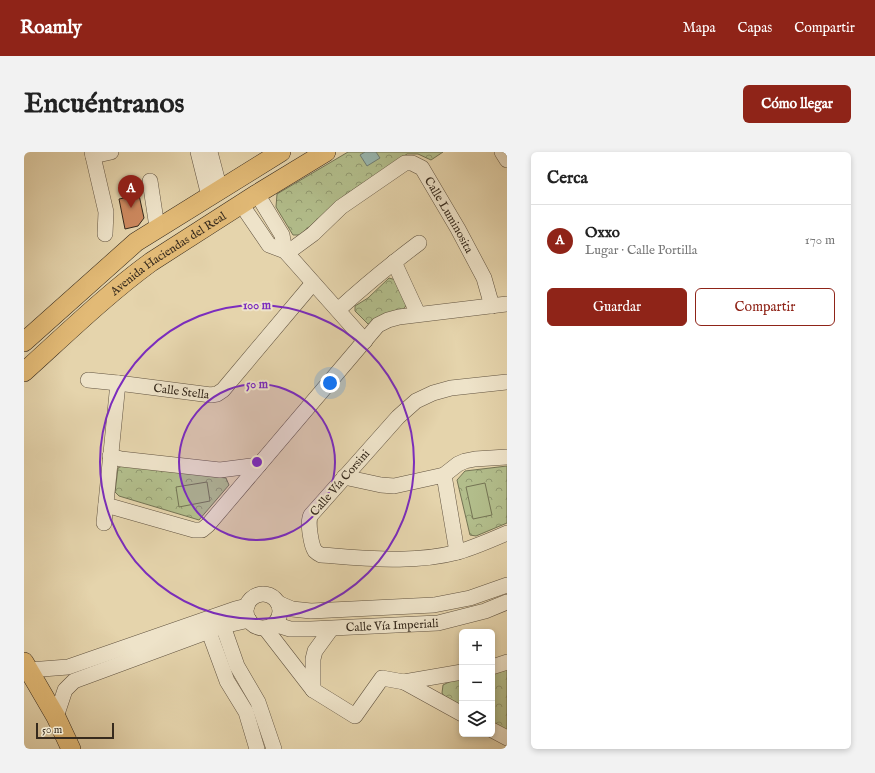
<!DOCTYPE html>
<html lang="es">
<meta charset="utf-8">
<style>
body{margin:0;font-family:"IM FELL English",serif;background:#f2f2f2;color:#222}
.controls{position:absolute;right:12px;bottom:12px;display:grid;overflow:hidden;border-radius:6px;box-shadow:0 2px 6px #0003}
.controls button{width:36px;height:36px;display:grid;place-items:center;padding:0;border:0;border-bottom:1px solid #e0e0e0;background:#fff;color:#222;font:20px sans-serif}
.scale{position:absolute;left:12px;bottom:10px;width:78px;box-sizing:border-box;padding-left:4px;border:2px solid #362a1d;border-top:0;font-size:11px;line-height:14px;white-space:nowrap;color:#362a1d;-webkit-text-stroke:3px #eee3c9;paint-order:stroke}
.you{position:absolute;left:306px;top:231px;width:14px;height:14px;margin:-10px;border:3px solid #fff;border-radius:50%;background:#1a73e8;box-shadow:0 0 0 6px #1a73e833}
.badge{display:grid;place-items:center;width:26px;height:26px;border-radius:50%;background:#8f2418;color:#fff;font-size:13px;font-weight:700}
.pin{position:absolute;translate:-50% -33px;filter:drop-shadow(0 1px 2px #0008)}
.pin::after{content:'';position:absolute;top:21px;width:14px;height:12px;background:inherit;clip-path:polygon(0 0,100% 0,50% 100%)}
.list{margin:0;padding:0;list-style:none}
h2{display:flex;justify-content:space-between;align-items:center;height:52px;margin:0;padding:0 16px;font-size:17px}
h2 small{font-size:13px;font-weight:400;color:#767676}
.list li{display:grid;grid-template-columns:26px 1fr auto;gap:12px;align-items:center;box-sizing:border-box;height:72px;padding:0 16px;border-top:1px solid #e0e0e0}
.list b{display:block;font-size:15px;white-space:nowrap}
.list p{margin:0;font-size:13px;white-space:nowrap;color:#767676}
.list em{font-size:13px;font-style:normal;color:#767676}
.actions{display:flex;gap:8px;padding:12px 16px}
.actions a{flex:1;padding:9px 0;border:1px solid #8f2418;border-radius:6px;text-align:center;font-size:14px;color:#8f2418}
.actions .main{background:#8f2418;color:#fff}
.icon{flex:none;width:22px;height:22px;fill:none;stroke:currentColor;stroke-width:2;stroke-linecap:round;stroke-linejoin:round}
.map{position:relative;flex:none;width:483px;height:597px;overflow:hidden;border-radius:6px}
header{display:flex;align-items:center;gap:24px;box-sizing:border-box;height:56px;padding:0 20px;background:#8f2418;color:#fff}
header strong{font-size:19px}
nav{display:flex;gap:22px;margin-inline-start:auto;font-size:14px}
.intro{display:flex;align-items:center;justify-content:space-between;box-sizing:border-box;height:96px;padding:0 24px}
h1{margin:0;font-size:28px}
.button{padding:10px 18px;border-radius:6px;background:#8f2418;color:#fff;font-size:14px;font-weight:700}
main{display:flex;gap:24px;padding:0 24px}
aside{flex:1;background:#fff;border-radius:6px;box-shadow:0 2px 6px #0003}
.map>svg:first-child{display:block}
.forest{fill:url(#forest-crowns);stroke:#747454}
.pitch{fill:#b2bd8b;stroke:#747454}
.water{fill:#98b7b1;stroke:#717f76}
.building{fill:#cc885e;stroke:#362a1d}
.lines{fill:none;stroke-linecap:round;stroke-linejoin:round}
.minor-casing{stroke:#625441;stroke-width:16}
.major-casing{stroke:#362a1d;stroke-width:20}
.minor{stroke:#eee3c9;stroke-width:15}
.major{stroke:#e2ba76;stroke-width:19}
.ring{fill:none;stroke:#7b2cbf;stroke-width:2}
.labels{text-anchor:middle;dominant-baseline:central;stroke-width:4;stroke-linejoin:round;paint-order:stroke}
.street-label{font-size:12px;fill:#362a1d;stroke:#eee3c9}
.centre{fill:#7b2cbf;stroke:#eee3c9;stroke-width:2}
.ring-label{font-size:12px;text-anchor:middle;font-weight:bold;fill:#7b2cbf;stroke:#eee3c9;stroke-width:4;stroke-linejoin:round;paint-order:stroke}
</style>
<header>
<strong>Roamly</strong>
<nav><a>Mapa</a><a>Capas</a><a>Compartir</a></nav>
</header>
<div class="intro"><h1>Encuéntranos</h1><a class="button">Cómo llegar</a></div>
<main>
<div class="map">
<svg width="483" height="597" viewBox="0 0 483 597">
<defs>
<pattern id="forest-crowns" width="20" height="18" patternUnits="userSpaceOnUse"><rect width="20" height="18" fill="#b2bd8b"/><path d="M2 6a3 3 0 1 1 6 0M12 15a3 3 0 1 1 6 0" fill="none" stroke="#929a71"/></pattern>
</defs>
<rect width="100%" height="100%" fill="#e5d4ac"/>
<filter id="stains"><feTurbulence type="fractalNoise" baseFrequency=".005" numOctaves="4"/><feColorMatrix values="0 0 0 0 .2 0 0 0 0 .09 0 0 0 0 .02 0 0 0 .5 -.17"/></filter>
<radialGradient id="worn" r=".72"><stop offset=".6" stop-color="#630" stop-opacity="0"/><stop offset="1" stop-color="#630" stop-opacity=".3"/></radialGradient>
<path class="forest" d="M324 0H419L407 8 394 2H383L321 43 276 83H269L252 55 253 42Z
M365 126 372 128 383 152 379 158 349 172H344L331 159V154L344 146Z
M100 313 202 326 205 333 175 368 95 344 91 340 94 316Z
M483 314V371L452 384 446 383 433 328 441 319Z
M483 514V580L468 571V519Z
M438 527V555L423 548 418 541 419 533 427 529Z"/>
<path class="pitch" d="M183 330 186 349 155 355 152 335Z
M461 331 468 363 449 367 442 335Z"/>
<path class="water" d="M341 0H352L356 6 343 14 336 3Z"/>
<path class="building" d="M115 43 120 66 114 74 101 77 95 47Z"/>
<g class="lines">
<defs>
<g id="minor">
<path d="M68 0 82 60 81 82"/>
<path d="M174 0 185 44"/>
<path d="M186 0 196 38"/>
<path d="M478 0 483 8"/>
<path d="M69 4 87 0"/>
<path d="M126 29 133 75"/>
<path d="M233 42 258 83 261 99"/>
<path d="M217 52 245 93 261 99 341 189"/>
<path id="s1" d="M263 101 289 82 317 55 381 11H388L398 16 434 77 460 126 468 154"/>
<path d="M370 110 394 162"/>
<path d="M314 158C340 134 367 112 395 91"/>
<path id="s2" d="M64 228 94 231 187 243 193 242 199 238 289 131"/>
<path d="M483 230 427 236 409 241 392 249 374 265 287 363C283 369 287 393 291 399 293 401 295 402 297 403 343 406 389 412 434 400 451 395 467 388 483 381"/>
<path d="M86 304 97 307 196 318 235 313"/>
<path d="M420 323 433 400"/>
<path d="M320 325 357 333 370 334 420 323 434 312 441 309 451 307 483 305"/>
<path d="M82 353 170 378H178L184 373 354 173 364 168 375 165 483 152"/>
<path d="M80 371 94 231"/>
<circle cx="239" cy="459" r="17"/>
<path d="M254 451 268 457 287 459 410 453 446 446 483 433"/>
<path id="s3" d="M250 472 266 477H287L414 471 461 459 483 450"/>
<path d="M199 474 213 514 234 550 250 597"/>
<path d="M241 476 289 538 331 564 358 526 380 530 438 520"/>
<path d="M185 480 203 529 222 560 233 597"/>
<path d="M468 515 483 510"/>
<path d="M5 518 44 515 211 457 223 454"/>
<path d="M380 530 438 562"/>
<path d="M289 538V507L291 499 307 477"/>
<path d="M32 565 41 538 50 529 199 474 225 468"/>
<path d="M468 578 483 586"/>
</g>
<g id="major">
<path d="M0 190 112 90 257 0"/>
<path id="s4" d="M0 220C41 183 82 143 127 110L233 42 302 0"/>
<path d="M0 510 32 565 47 597"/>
</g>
</defs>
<use href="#minor" class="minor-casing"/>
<use href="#major" class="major-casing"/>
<use href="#minor" class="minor"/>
<use href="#major" class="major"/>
</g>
<circle cx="233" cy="310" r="78" fill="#7b2cbf" fill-opacity=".12"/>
<g class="ring">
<circle cx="233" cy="310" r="78"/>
<circle cx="233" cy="310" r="157"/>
</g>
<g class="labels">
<g class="street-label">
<text stroke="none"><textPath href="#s1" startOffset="221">Calle Luminosita</textPath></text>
<text stroke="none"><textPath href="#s4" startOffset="187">Avenida Haciendas del Real</textPath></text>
<text stroke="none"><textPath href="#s2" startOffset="94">Calle Stella</textPath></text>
<text transform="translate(316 331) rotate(-49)">Calle Vía Corsini</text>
<text stroke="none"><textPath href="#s3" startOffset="119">Calle Vía Imperiali</textPath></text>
</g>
</g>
<circle cx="233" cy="310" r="6" class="centre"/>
<g class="ring-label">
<text x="233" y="157">100 m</text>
<text x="233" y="236">50 m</text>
</g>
<rect width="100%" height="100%" filter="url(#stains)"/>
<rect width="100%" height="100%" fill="url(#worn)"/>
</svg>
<div class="controls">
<button>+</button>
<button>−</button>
<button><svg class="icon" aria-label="layers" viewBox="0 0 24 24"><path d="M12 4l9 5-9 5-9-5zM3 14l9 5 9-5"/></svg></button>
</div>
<div class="scale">50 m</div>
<div class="you"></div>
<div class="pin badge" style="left:107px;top:56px">A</div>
</div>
<aside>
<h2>Cerca<small></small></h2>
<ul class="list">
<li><span class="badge">A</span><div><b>Oxxo</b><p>Lugar · Calle Portilla</p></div><em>170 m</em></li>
</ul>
<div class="actions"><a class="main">Guardar</a><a>Compartir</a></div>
</aside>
</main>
